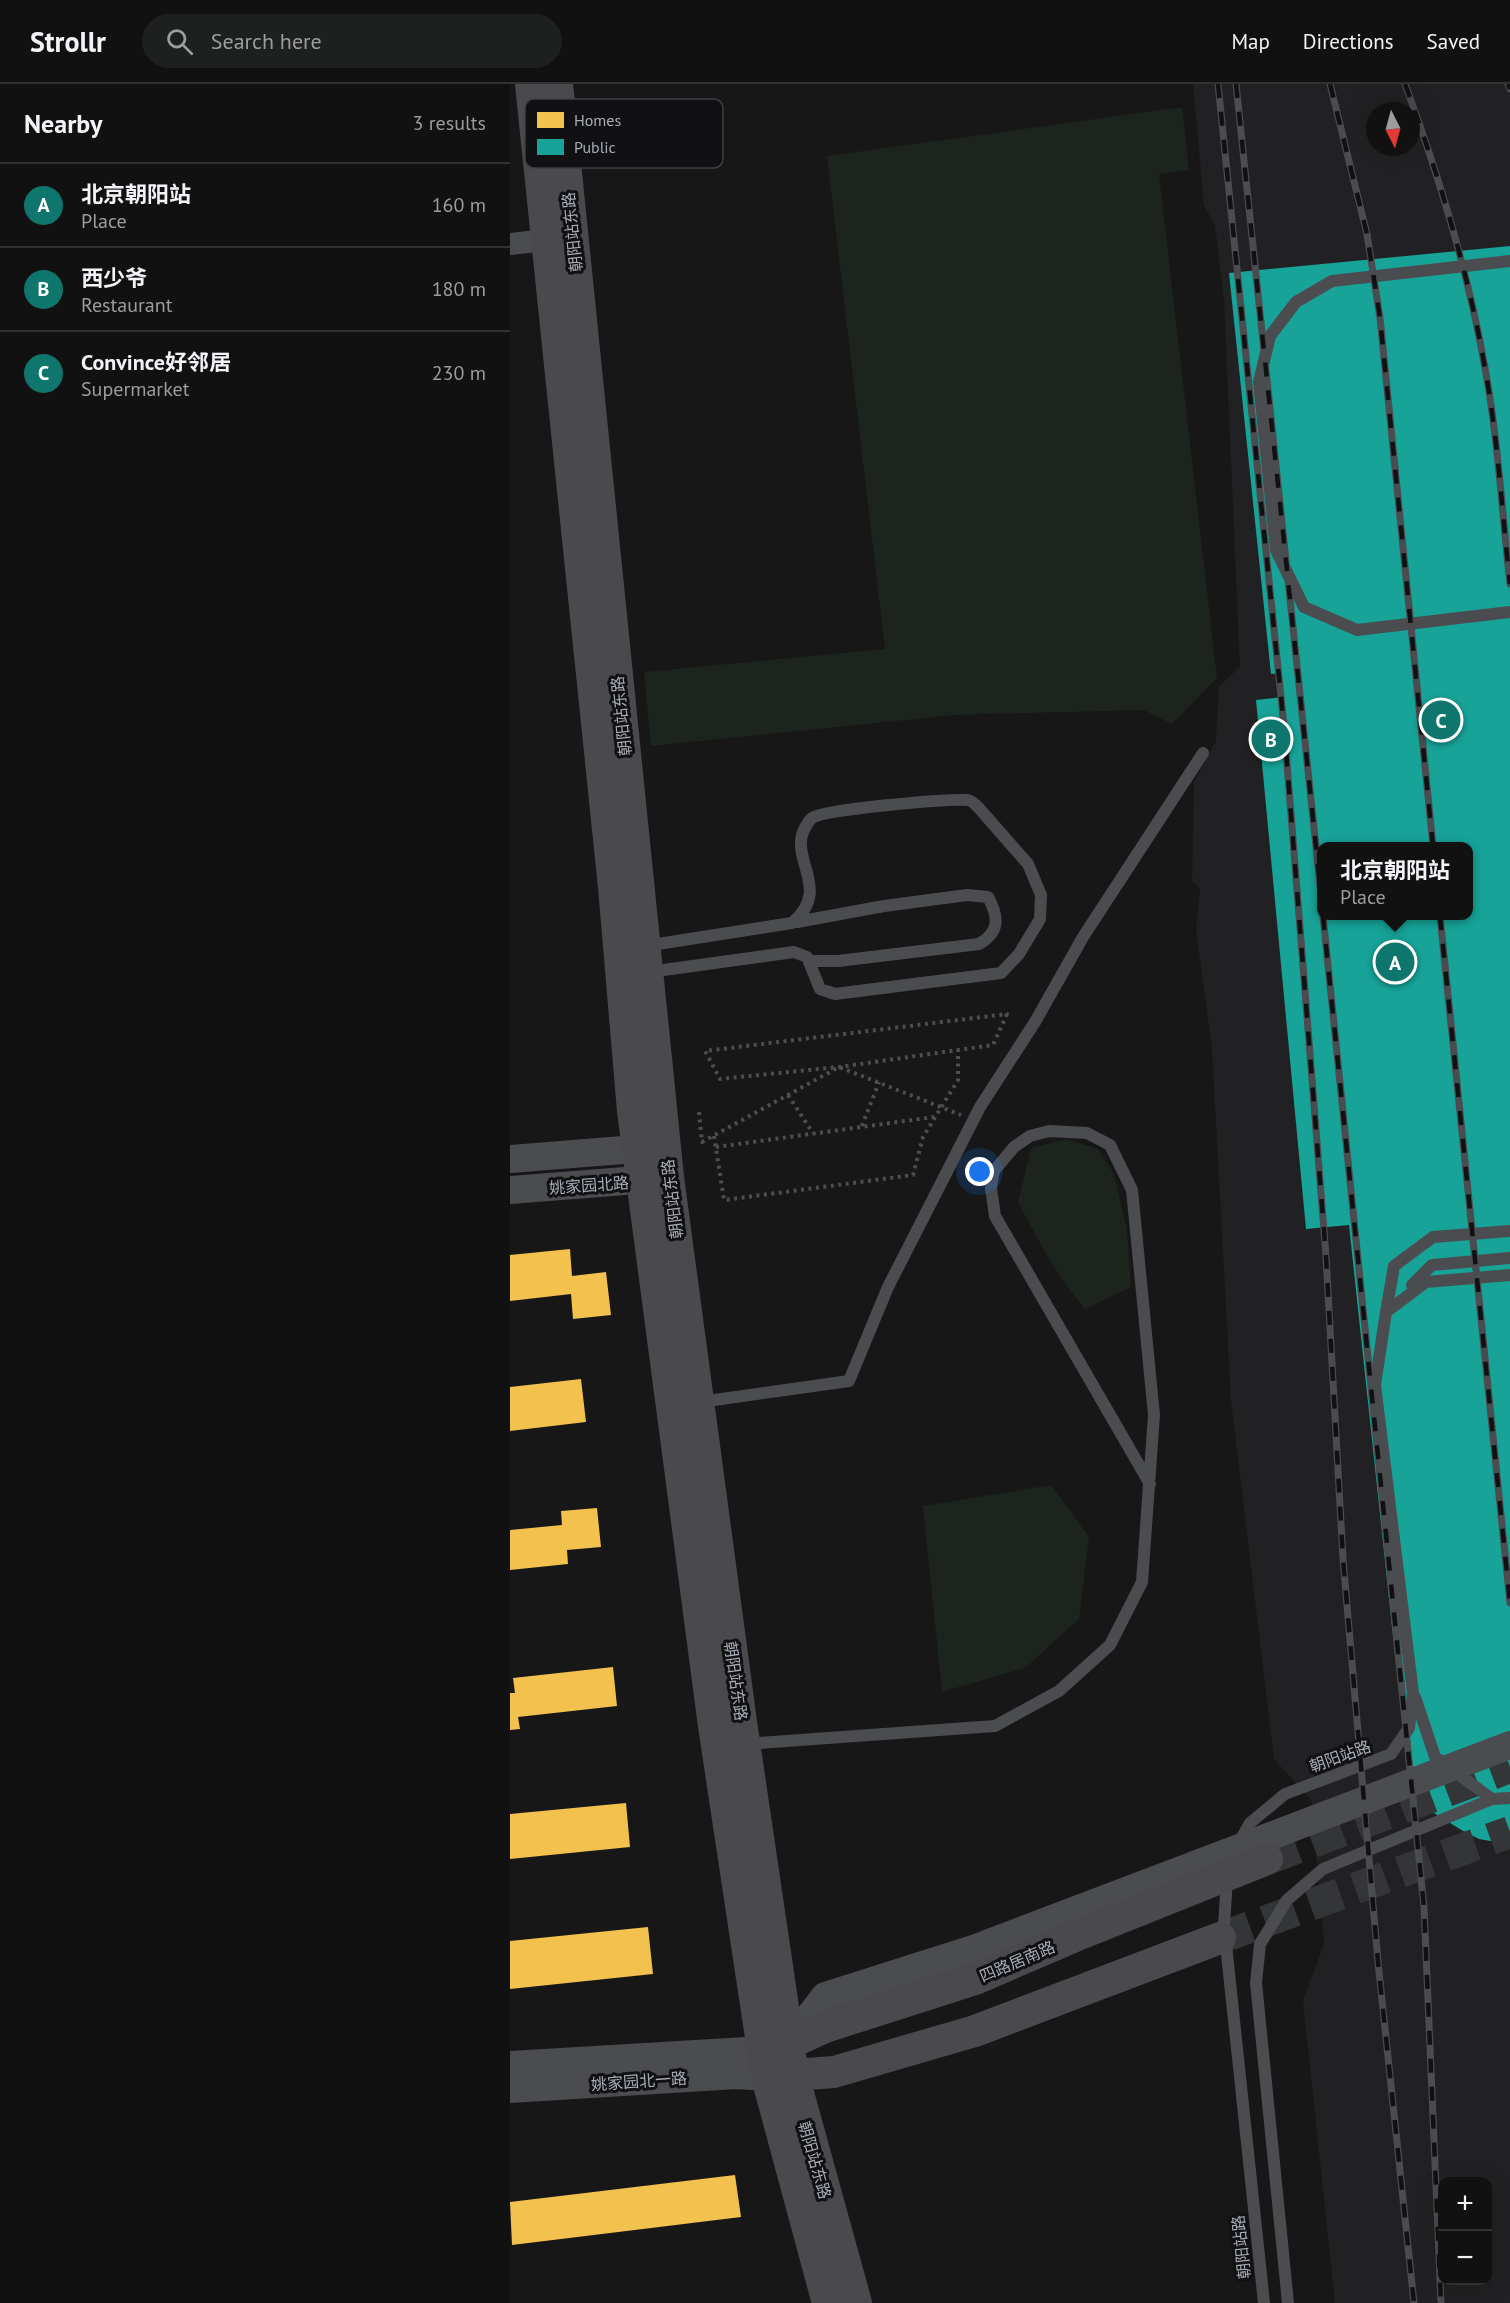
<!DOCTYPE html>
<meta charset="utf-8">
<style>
body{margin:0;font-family:"PT Sans","Noto Sans SC",sans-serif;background:#1e1f1f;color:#f1f3f6}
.controls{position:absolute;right:18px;bottom:18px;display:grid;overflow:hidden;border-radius:12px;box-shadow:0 6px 24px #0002}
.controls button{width:54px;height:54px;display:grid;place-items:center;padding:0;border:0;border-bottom:2px solid #303131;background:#111;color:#f1f3f6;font:30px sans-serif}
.compass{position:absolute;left:856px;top:18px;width:54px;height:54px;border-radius:50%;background:#111;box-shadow:0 6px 24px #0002;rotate:174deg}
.you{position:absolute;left:470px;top:1088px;width:21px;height:21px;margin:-15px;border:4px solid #fff;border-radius:50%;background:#1a73e8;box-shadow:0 0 0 9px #1a73e833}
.badge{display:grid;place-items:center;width:39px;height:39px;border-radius:50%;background:#0f766e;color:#fff;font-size:20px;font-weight:700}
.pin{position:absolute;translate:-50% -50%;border:3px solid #fff;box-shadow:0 2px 6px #0006}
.popup{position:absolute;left:807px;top:758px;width:156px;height:78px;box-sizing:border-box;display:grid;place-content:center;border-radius:12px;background:#111;filter:drop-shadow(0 2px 4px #0005);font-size:20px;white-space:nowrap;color:#9c9d9f}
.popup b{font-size:22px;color:#f1f3f6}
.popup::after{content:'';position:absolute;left:50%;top:100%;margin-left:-12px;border:12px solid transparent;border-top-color:#111}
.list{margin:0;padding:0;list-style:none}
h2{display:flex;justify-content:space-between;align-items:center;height:78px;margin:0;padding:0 24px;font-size:26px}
h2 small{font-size:20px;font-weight:400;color:#9c9d9f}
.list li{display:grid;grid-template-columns:39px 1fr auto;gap:18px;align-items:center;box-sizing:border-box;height:84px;padding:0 24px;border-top:2px solid #303131}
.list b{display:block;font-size:22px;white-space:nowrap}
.list p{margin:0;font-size:20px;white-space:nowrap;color:#9c9d9f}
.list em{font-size:20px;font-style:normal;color:#9c9d9f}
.icon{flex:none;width:33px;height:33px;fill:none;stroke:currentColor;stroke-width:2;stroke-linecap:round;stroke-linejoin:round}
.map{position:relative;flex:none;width:1000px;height:2219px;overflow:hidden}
header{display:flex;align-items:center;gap:36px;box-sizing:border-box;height:84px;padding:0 30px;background:#111;border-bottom:2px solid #303131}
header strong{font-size:28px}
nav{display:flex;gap:33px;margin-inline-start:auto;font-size:21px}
.search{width:420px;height:54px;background:#1e1f1f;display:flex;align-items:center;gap:15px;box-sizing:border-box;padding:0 21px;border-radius:33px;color:#9c9d9f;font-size:22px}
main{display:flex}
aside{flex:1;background:#111}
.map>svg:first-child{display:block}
.built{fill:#212123;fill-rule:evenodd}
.green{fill:#1d241e}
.homes{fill:#f2c14e}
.public{fill:#17a398;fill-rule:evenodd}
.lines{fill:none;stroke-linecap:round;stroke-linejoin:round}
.secondary-tunnel{stroke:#343537;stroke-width:32;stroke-dasharray:32 16;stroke-linecap:butt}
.path{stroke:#4d4e52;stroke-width:4;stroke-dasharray:3 4.5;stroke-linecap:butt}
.service{stroke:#4b4c50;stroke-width:12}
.minor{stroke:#4b4c50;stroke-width:22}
.tertiary{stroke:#4b4c50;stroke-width:28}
.secondary{stroke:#4a4a4e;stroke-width:32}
.rail-casing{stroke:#4b4c4f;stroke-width:7}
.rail{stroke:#111113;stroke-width:4.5;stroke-dasharray:14;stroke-linecap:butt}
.labels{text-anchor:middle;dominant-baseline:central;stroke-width:6;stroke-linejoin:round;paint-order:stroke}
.street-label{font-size:16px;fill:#a8adb8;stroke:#111113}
.key{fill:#111113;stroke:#3e4045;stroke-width:1.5}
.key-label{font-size:16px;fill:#a8adb8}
</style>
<header>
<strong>Strollr</strong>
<div class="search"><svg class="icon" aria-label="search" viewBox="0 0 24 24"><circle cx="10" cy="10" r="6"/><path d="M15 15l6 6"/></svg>Search here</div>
<nav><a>Map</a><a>Directions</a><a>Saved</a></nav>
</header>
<main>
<aside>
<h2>Nearby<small>3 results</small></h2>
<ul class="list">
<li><span class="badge">A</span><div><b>北京朝阳站</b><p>Place</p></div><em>160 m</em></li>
<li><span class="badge">B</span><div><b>西少爷</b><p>Restaurant</p></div><em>180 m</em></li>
<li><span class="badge">C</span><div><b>Convince好邻居</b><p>Supermarket</p></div><em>230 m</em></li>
</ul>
</aside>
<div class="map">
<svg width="1000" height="2219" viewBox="0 0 1000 2219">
<rect width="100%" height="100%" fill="#171717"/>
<path class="built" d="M683 0H1000V2219H825L793 1917 814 1860 802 1720 801 1716 764 1675 721 1316 702 964 686 846 690 804 682 798 684 698 706 657 709 602 730 583 714 216 705 142 694 121ZM865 27H901V63H865ZM812 762H958V832H812ZM932 2098H978V2196H932Z"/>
<path class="green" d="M672 23 679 86 649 90 707 594 662 640 634 626 444 631 141 662 134 588 375 565 317 72Z
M557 1055 588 1065 604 1090 617 1146 621 1203 575 1225C547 1193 528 1156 508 1118L521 1064Z
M541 1401 579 1453 569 1535 515 1584 432 1608 413 1422Z"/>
<path class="homes" d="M60 1165 62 1192 96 1188 101 1231 63 1235 61 1210 0 1217V1171Z
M71 1295 76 1338 0 1347V1303Z
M87 1424 91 1463 57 1466 58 1480 0 1486V1446L52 1441 51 1427Z
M103 1583 107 1622 8 1633 10 1645 0 1646V1609H5L3 1594Z
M116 1719 120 1763 0 1775V1730Z
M138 1843 143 1890 0 1905V1857Z
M225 2091 231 2133 2 2161 0 2118Z"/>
<path class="public" d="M1000 162V1759H992L969 1755 953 1747 924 1729 906 1704 896 1673 839 1141 796 1145 746 616 773 613 771 589 761 590 719 189ZM812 762H958V832H812Z"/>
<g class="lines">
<path class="secondary-tunnel" d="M757 1775 1000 1683
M710 1854 1000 1748"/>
<path class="path" d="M497 930 483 961 329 983 210 995 195 967Z
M278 1011 303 1049
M189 1028 192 1058 329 983 451 1031
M352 1042 369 998
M204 1052 214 1116 403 1091 413 1053 448 996V966
M206 1063 424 1033"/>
<path class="service" d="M1000 177 822 197 786 218 760 252 749 298 766 466 794 523 847 546 1000 528
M287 838 374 822 457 811 478 813C489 833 490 848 469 860L328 877H299
M135 862 282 839C324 804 276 774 296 742 298 739 299 736 302 734 314 725 437 715 457 716 461 716 465 720 468 723L518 780 531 811 530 835 509 870 491 889 325 910 310 905 297 873 284 868 139 888
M902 1201 922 1181 1000 1174
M876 1228 884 1182 923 1153 1000 1147
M190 1318 339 1297 378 1203 470 1023 525 938 573 853 693 669
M905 1613 925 1673 982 1715
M235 1660 485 1642 549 1607 600 1561 632 1498 644 1331 622 1106 600 1061 577 1049 539 1047 520 1052 504 1063 484 1087 481 1104 485 1132 640 1400
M729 1759 740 1739 775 1710 881 1670 899 1644 903 1609 865 1301 876 1228 916 1198 1000 1191
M717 1794 714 1842 754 2219
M778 2219 746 1899 750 1860 777 1816 813 1785 982 1715 1000 1714"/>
<path class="minor" d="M0 160 52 154"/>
<path class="tertiary" d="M0 1075 150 1063
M0 1106 153 1094
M0 1981 253 1966 278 1960 315 1912 466 1864 1000 1661
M0 2005 226 1991 257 1993 281 1991"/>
<path class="secondary" d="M21 0 104 803 123 1027 204 1642 257 1993 318 2219
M47 0 158 1093 231 1638 283 1991 346 2219
M278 1960 315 1943 465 1895 565 1852 757 1775
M283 1991 324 1988 465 1947 710 1854"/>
<defs>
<path id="rail" d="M708 0 774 642 816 1172 833 1475 868 1878 904 2219
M726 0 812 820
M820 0 857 150 870 234 923 762
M895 0C929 92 958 187 975 284 988 355 992 428 1000 500
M998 0 1000 5
M813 832 914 1823 931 2219
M930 832 1000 1519"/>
</defs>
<use href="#rail" class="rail-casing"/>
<use href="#rail" class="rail"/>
</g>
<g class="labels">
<g class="street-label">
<text transform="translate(62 148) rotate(-96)">朝阳站东路</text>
<text transform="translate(111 632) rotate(-96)">朝阳站东路</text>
<text transform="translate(79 1101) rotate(-4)">姚家园北路</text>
<text transform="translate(162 1115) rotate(-97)">朝阳站东路</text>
<text transform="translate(226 1597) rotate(82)">朝阳站东路</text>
<text transform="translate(830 1672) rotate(-20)">朝阳站路</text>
<text transform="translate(507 1877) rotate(-23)">四路居南路</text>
<text transform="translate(129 1997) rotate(-4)">姚家园北一路</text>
<text transform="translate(305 2076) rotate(74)">朝阳站东路</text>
<text transform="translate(731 2163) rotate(-96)">朝阳站路</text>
</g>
</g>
<rect x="15" y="15" width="198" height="69" rx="9" class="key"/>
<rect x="27" y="28" width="27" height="16" fill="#f2c14e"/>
<rect x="27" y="55" width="27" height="16" fill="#17a398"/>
<g class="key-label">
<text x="64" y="42">Homes</text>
<text x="64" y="69">Public</text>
</g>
</svg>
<div class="controls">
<button>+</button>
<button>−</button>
</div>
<svg class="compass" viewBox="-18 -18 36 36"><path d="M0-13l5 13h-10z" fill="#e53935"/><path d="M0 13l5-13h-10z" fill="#9c9d9f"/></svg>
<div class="you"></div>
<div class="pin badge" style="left:885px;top:878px">A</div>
<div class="popup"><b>北京朝阳站</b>Place</div>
<div class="pin badge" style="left:761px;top:655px">B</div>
<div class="pin badge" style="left:931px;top:636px">C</div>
</div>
</main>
